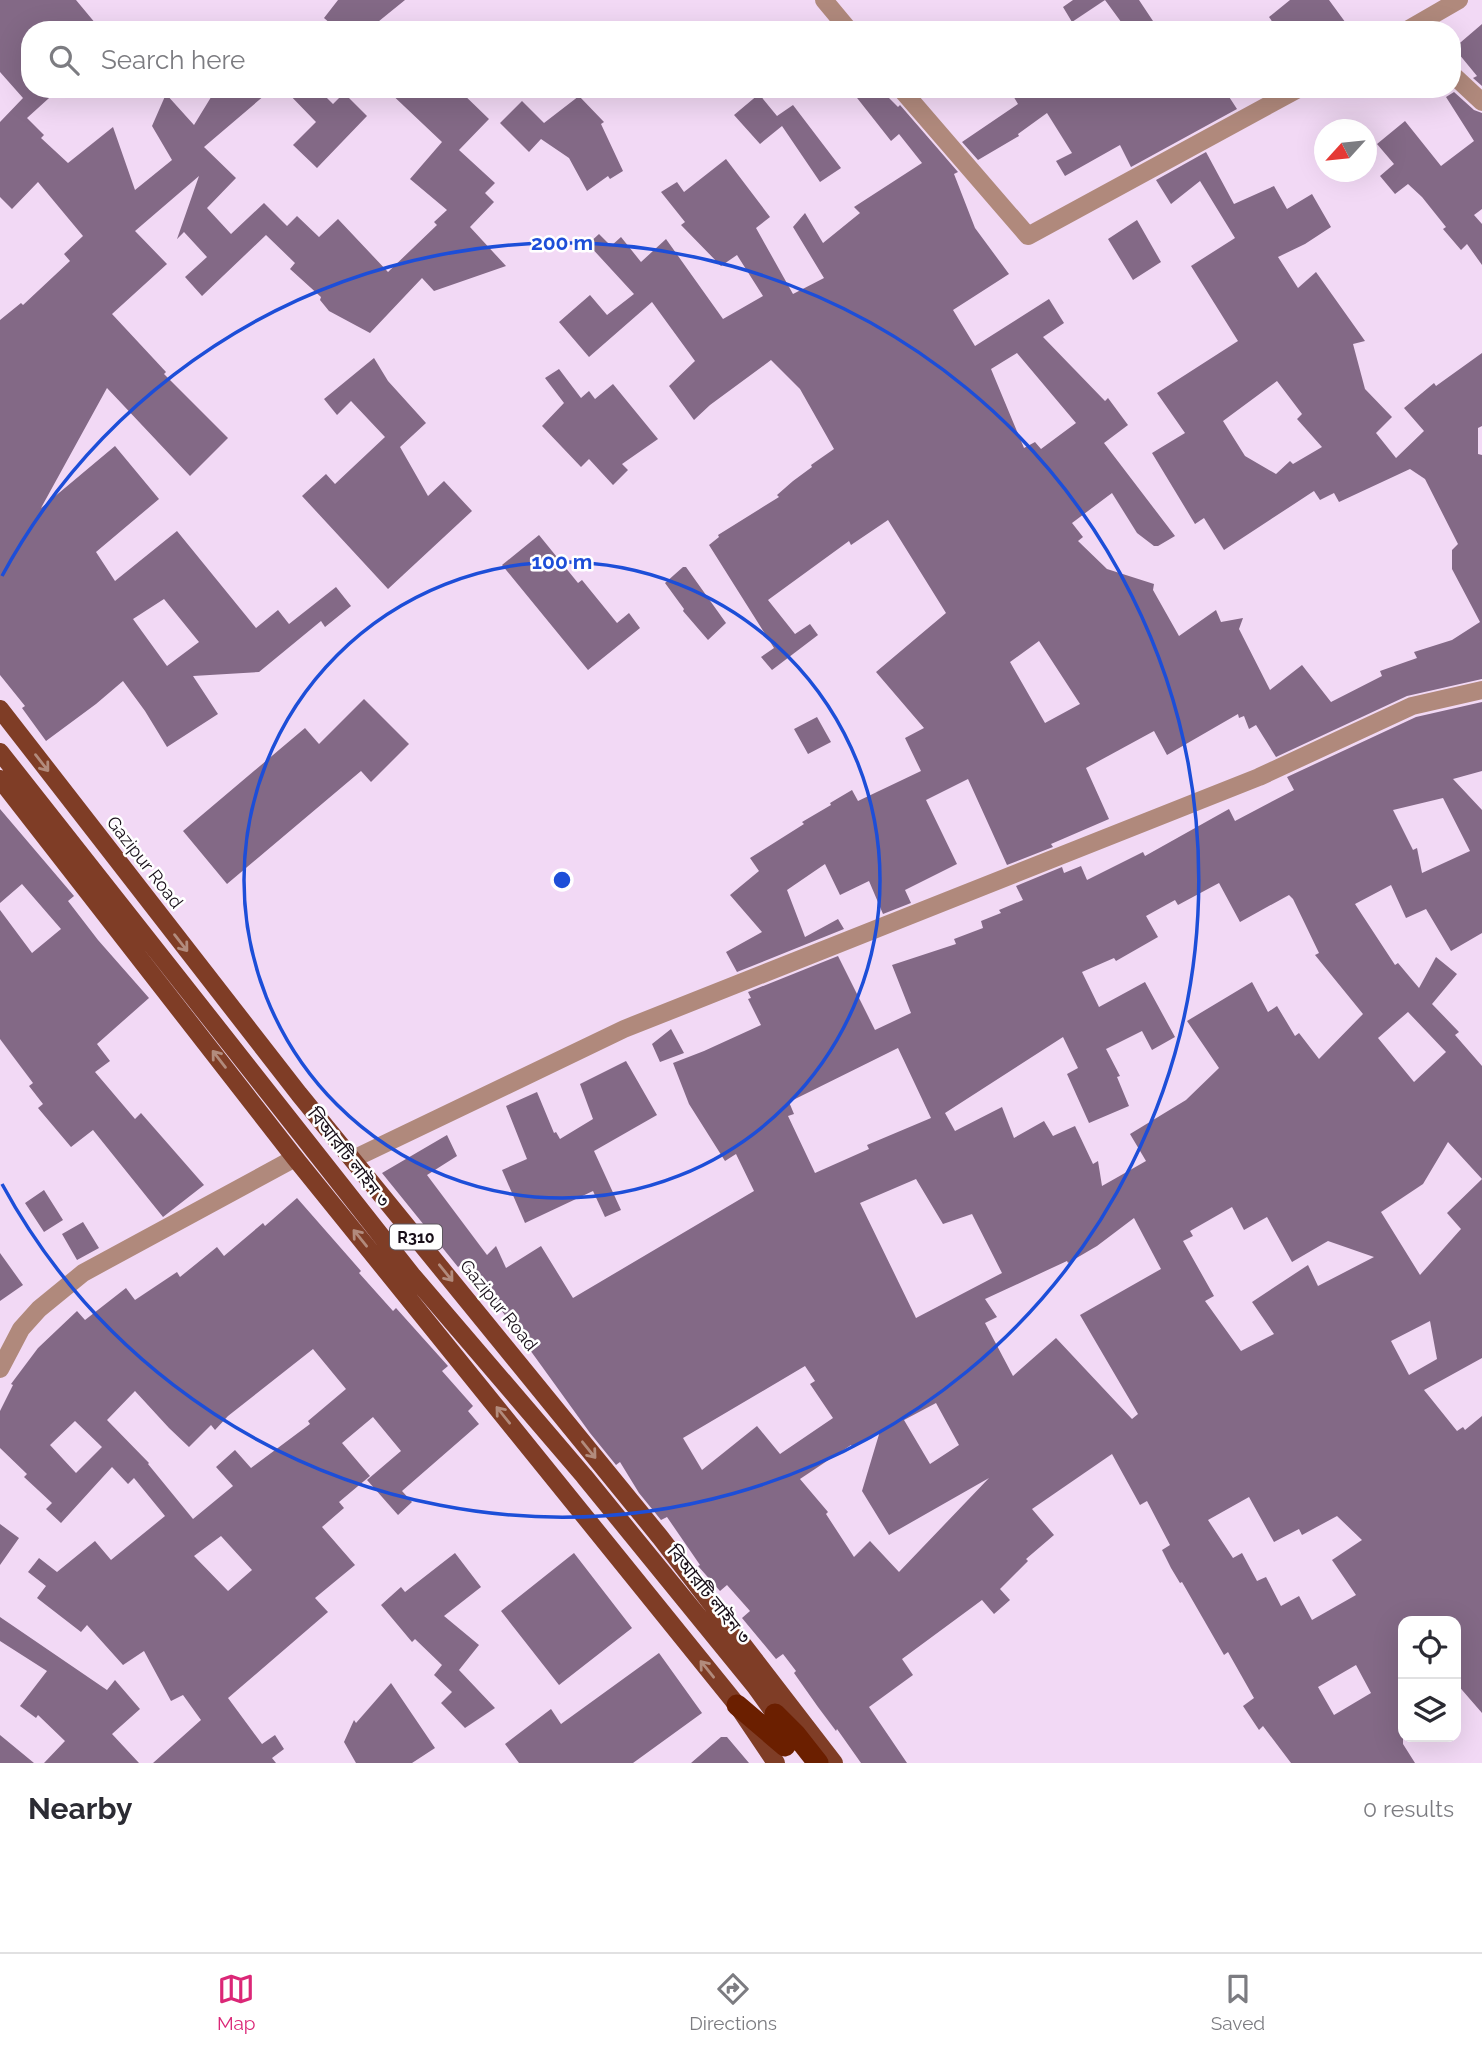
<!DOCTYPE html>
<meta charset="utf-8">
<style>
body{margin:0;font-family:Raleway,"Noto Sans Bengali",sans-serif;background:#f7f7f7;color:#2b2b33}
.controls{position:absolute;right:21px;bottom:21px;display:grid;overflow:hidden;border-radius:14px;box-shadow:0 7px 28px #0002}
.controls button{width:63px;height:63px;display:grid;place-items:center;padding:0;border:0;border-bottom:2px solid #e1e1e2;background:#fff;color:#2b2b33;font:35px sans-serif}
.compass{position:absolute;left:1314px;top:119px;width:63px;height:63px;border-radius:50%;background:#fff;box-shadow:0 7px 28px #0002;rotate:243deg}
.list{margin:0;padding:0;list-style:none}
h2{display:flex;justify-content:space-between;align-items:center;height:91px;margin:0;padding:0 28px;font-size:30px}
h2 small{font-size:23px;font-weight:400;color:#7c7c81}
.icon{flex:none;width:38px;height:38px;fill:none;stroke:currentColor;stroke-width:2;stroke-linecap:round;stroke-linejoin:round}
.map{position:relative;flex:none;width:1482px;height:1763px;overflow:hidden}
.search{position:absolute;background:#fff;box-shadow:0 7px 28px #0002;left:21px;right:21px;top:21px;height:77px;display:flex;align-items:center;gap:18px;box-sizing:border-box;padding:0 24px;border-radius:28px;color:#7c7c81;font-size:26px}
.sheet{height:189px;background:#fff}
nav{display:flex;justify-content:space-around;align-items:center;box-sizing:border-box;height:98px;border-top:2px solid #e1e1e2;background:#fff;font-size:19px;color:#7c7c81}
nav a{display:grid;justify-items:center;gap:4px}
nav .on{color:#db2777}
.map>svg:first-child{display:block}
.building{fill:#836986;fill-rule:evenodd}
.lines{fill:none;stroke-linecap:round;stroke-linejoin:round}
.minor{stroke:#b0897c;stroke-width:18}
.major{stroke:#7f3d26;stroke-width:18}
.highway{stroke:#6b1f00;stroke-width:21}
.oneway{stroke:#b28b7d}
.ring{fill:none;stroke:#1d4ed8;stroke-width:3.5}
.labels{text-anchor:middle;dominant-baseline:central;stroke-width:5;stroke-linejoin:round;paint-order:stroke}
.shield{fill:#fff;stroke:#5d575e;stroke-width:2}
.shield-label{font-size:16px;font-weight:bold;fill:#180f19}
.street-label{font-size:18px;fill:#180f19;stroke:#fff}
.centre{fill:#1d4ed8;stroke:#fff;stroke-width:3.5}
.ring-label{font-size:21px;text-anchor:middle;font-weight:bold;fill:#1d4ed8;stroke:#fff;stroke-width:5;stroke-linejoin:round;paint-order:stroke}
</style>
<div class="map">
<svg width="1482" height="1763" viewBox="0 0 1482 1763">
<rect width="100%" height="100%" fill="#f2d9f5"/>
<path class="building" d="M0 0H76L101 30H30V89H59L27 118 44 135 41 138 68 163 113 127 135 190 172 160 152 126 166 94 194 125 216 89H272L204 147 236 178 207 208 231 234 264 203 287 226 297 216 319 237 338 219 388 272 437 225 434 222 447 210 410 179 442 142 386 89H458L489 119 459 150 495 183 485 193 494 202 470 227 506 266 434 291 422 278 370 333 329 311 320 300 321 297 290 269 295 263 266 235 202 296 185 277 207 257 184 232 177 239 199 176 135 231 167 264 112 314 166 372 164 374 228 438 190 476 107 388 41 508 115 446 159 499 96 552 115 581 177 531 256 628 278 610 289 624 336 587 351 606 325 627 321 621 259 672 193 676 218 714 167 747 145 711 123 681 96 704 46 741 22 708 25 706 0 675V320L21 303 23 305 70 261 64 254 83 236 38 182 12 209 0 197V122L23 98 0 72ZM164 599 199 642 167 666 133 619Z
M338 0H405L368 30H338L324 18Z
M1073 0H1105L1072 22 1063 7Z
M1105 0H1139L1159 30H1127Z
M1290 0H1329L1351 30H1278L1269 17Z
M1482 24V86L1473 78 1477 76 1454 48Z
M284 89H318L333 104 344 93 367 116 317 168 293 145 316 122Z
M850 89H880L898 107 900 105 958 172 954 174 975 228 1009 274 953 310 975 346 1049 299 1064 323 1043 337 1105 401 1108 398 1128 425 1104 443 1175 536 1158 546H1154L1137 533 1112 493 1072 523 1083 537 1078 541 1107 569 1154 584 1153 590 1179 636 1216 610 1221 622 1243 618 1239 629 1270 690 1302 665 1331 702 1382 676 1380 671 1417 658 1414 652 1452 640 1480 622 1452 569V550L1458 544 1425 479 1410 469 1339 502 1334 493 1320 500 1314 491 1224 550 1204 518 1195 524 1152 453 1185 433 1157 393 1238 341 1191 266 1235 238 1200 181 1171 204 1156 180 1206 152 1234 204 1274 186 1287 209 1312 194 1331 227 1305 244 1278 257 1298 288 1316 272 1365 341 1353 344 1365 389 1392 417 1376 433 1396 458 1424 431 1404 408 1434 383 1436 386 1482 353V426L1478 428V454L1482 455V679L1407 696 1276 757 1256 725 1249 729 1244 716 1239 718 1238 714 1167 755 1154 731 1086 768 1109 819 1051 844 1053 847 1007 865 968 779 926 800 957 864 905 890 911 903 883 914 869 881 840 895 825 864 787 890 805 937 838 919 844 929 737 972 726 952 762 932 730 895 759 871 750 858 804 824 802 822 831 805 830 803 852 790 858 801 921 771 905 738 924 728 876 672 946 613 888 520 851 545 849 541 768 600 795 634 810 624 818 635 772 670 761 657 774 648 709 545 719 537 718 535 779 497 777 495 793 481 812 467 811 465 834 449 800 389 771 360 710 405 694 420 669 386 695 361 652 302 589 357 559 322 590 295 607 315 634 294 588 244 599 234 611 246 621 237 641 262 666 239 723 319 763 296 737 255 721 266 681 225 685 222 661 192 677 182 684 192 726 159 770 217 756 228 793 294 824 278 793 227 805 213 823 243 860 213 854 207 922 163 899 134 891 141ZM1017 353 1076 423 1041 449 1035 442 1024 448 991 369ZM1277 381 1302 414 1297 419 1322 447 1293 464 1290 461 1276 474 1245 456 1223 421ZM1039 641 1080 704 1045 723 1010 662Z
M1009 89H1224L1237 109 1131 167 1120 145 1065 176 1056 161 1072 153 1047 113 1018 134 1019 136 978 160 962 142 1018 104Z
M1454 92 1474 110 1482 113V209L1474 215 1482 224V265L1467 244 1461 250 1443 229 1446 227 1422 197 1408 184 1395 194 1380 176 1394 164 1377 144 1405 121 1441 166 1474 141 1446 97Z
M759 94 777 116 793 105 841 168 820 182 782 126 760 144 734 115Z
M579 96 604 122 601 124 623 171 610 179 608 176 587 191 569 158 541 139 529 152 500 123 522 101 544 123Z
M1137 220 1161 262 1133 280 1108 239Z
M374 358 388 381 426 423 400 447 428 496 444 481 472 511 388 589 302 496 326 474 335 484 385 437 351 401 337 415 324 399Z
M559 369 581 398 589 391 595 399 613 384 658 439 622 464 628 470 613 485 589 459 581 467 542 426 564 403 545 378Z
M539 535 578 583 582 580 617 623 629 613 640 628 588 670 502 565Z
M683 567H686L726 623 708 640 683 611 684 609 665 583Z
M364 699 409 744 371 782 361 771 227 884 183 831 305 728 319 744Z
M1482 702V771L1453 779 1482 810V933L1451 951 1426 909 1406 918 1391 885 1355 904 1395 965 1398 963 1419 988 1436 957 1457 974 1432 1004 1459 1032 1455 1035 1482 1066V1358L1424 1390 1457 1431 1463 1427 1465 1430 1482 1416V1713L1456 1683V1621H1403V1744L1415 1763H1291L1263 1726 1259 1730 1243 1706 1254 1698 1228 1652 1224 1655 1182 1582 1180 1583 1171 1568 1162 1550 1170 1545 1147 1501 1140 1505 1112 1454 1032 1509 1054 1535 1026 1559 1028 1561 1000 1589 1010 1600 994 1614 982 1600 902 1659 913 1675 869 1707 907 1763H861L837 1729 836 1731 818 1707 794 1673 796 1671 783 1654 776 1659 742 1618 750 1611 727 1585 720 1591 698 1566 700 1565 667 1517 661 1520 639 1493 620 1462 616 1465 590 1433 486 1289 462 1264 458 1267 382 1173 447 1135 457 1156 427 1175 487 1255 496 1246 506 1268 541 1246 573 1298 754 1191 736 1154 725 1161 689 1104 673 1063 704 1051 761 1025 748 999 751 998 748 992 838 956 875 1030 911 1013 892 965 956 944 954 939 983 928 981 921 1001 913 999 910 1023 900 1016 886 1062 867 1064 873 1081 866 1087 880 1143 852 1145 856 1229 809 1235 821 1294 790 1287 777 1416 717ZM1443 798 1470 851 1422 873 1417 848 1413 850 1393 810ZM1219 883 1240 922 1289 895 1293 899 1319 953 1315 955 1363 1014 1319 1059 1299 1033 1295 1036 1277 1006 1268 1012 1252 982 1187 1021 1219 1068 1186 1100 1130 1134 1146 1161 1102 1186 1098 1161 1093 1164 1075 1126 1053 1136 1044 1121 1014 1138 1002 1107 955 1131 945 1113 1063 1037 1078 1068 1067 1074 1089 1123 1129 1106 1117 1077 1120 1076 1106 1049 1142 1031 1152 1050 1175 1037 1145 982 1099 1007 1082 972 1114 958 1116 961 1158 937 1146 916 1175 900 1178 905ZM1408 1012 1446 1052 1414 1082 1378 1038ZM898 1048 931 1118 867 1145 869 1149 815 1173 788 1116 794 1114 789 1102ZM1448 1142 1482 1179 1447 1213 1461 1229 1420 1275 1381 1212 1423 1184ZM916 1179 943 1224 972 1214 1002 1273 916 1318 860 1203ZM1232 1207 1244 1230 1267 1217 1292 1262 1328 1241 1374 1257 1318 1286 1308 1265 1252 1302 1274 1334 1241 1351 1205 1301 1214 1296 1183 1241 1193 1236 1190 1231ZM1134 1218 1161 1269 1080 1315 1138 1414 1132 1419 1056 1338 1013 1376 985 1323 997 1317 985 1299 1067 1261 1068 1263 1097 1246ZM1430 1321 1437 1359 1409 1375 1391 1341ZM805 1366 815 1381 810 1384 833 1418 780 1454 757 1426 702 1470 683 1438ZM936 1403 959 1445 930 1464 904 1420ZM880 1431 862 1491 889 1535 989 1478 899 1572 870 1541 854 1557 826 1514 828 1512 800 1479 851 1445 853 1448ZM1249 1497 1274 1542 1299 1529 1302 1535 1337 1516 1362 1540 1332 1560 1356 1595 1312 1620 1299 1596 1281 1606 1266 1577 1257 1581 1242 1553 1233 1558 1208 1520ZM1356 1665 1371 1693 1334 1715 1318 1687Z
M817 717 831 742 808 754 794 729Z
M0 809 74 896 68 901 98 940 149 998 97 1044 110 1061 95 1072 135 1119 141 1113 204 1185 163 1217 93 1130 71 1147 38 1108 43 1104 29 1086 33 1083 0 1039V910L32 953 61 929 22 884 0 903Z
M671 1029 684 1053 660 1062 652 1044Z
M626 1061 657 1115 594 1151 621 1210 605 1217 593 1191 525 1223 502 1170 527 1159 506 1106 537 1092 554 1133 556 1132 560 1139 593 1119 580 1084Z
M44 1190 63 1220 44 1232 25 1203Z
M297 1198 361 1271 359 1273 393 1311 396 1308 448 1366 442 1371 473 1406 468 1411 479 1424 402 1491 412 1502 398 1515 367 1480 401 1451 373 1417 342 1443 370 1476 339 1502 344 1508 322 1527 355 1565 315 1598 328 1612 228 1698 262 1744 275 1735 284 1749 272 1758 276 1763H153L201 1720 183 1695 171 1701 144 1651 123 1665 87 1625 81 1632 37 1598 46 1586 28 1572 39 1558 57 1572 95 1541 111 1560 165 1516 134 1478 128 1484 112 1467 61 1523 46 1509 52 1503 24 1477 27 1474 0 1448V1411L13 1385 11 1384 38 1348 77 1311 85 1320 126 1288 135 1300 177 1272 180 1277 217 1247 224 1256 263 1223 265 1226ZM313 1349 346 1389 308 1421 310 1424 251 1468 235 1450 216 1467 233 1486 193 1519 148 1464 149 1463 107 1420 135 1391 169 1428 189 1447 211 1425 215 1430 228 1416ZM75 1421 102 1447 76 1473 50 1445ZM221 1536 252 1570 228 1591 194 1556Z
M83 1222 99 1248 77 1260 62 1234Z
M0 1253 23 1285 0 1301Z
M0 1524 19 1538 0 1565Z
M455 1553 481 1587 444 1616 479 1645 459 1670 495 1708 465 1728 441 1703 452 1692 434 1675 442 1665 415 1639 412 1642 381 1605 401 1587 405 1592Z
M574 1553 632 1628 559 1685 501 1611Z
M0 1617 107 1690 115 1680 140 1709 112 1734 139 1763H44L65 1741 38 1715 36 1718 20 1706 47 1671 0 1641Z
M659 1653 702 1713 633 1763H519L505 1744 551 1709 561 1724Z
M391 1683 435 1748 412 1763H356L344 1742 354 1720 356 1723Z
M0 1735 34 1763H0Z
M721 1737H727L749 1763H691Z"/>
<g class="lines">
<path class="minor" d="M824 0 849 30
M1407 30 1459 0
M1452 74 1482 102
M901 89 1028 236 1298 89
M353 1159 624 1029 1259 777 1412 706 1482 690
M0 1369 21 1329 39 1309 83 1273 295 1158"/>
<path class="major" d="M0 709 299 1094 660 1537 834 1763
M0 752 412 1275 584 1476 755 1686 775 1714
M0 779 295 1158 737 1705 776 1763"/>
<path class="highway" d="M737 1705 785 1746
M775 1714 796 1735 818 1763"/>
</g>
<defs><path id="oneway-shaft" d="M-6 0H5M1.5-3L5.5 0L1.5 3" fill="none" stroke-width="1.6" stroke-linecap="round" stroke-linejoin="round" transform="scale(1.75)"/></defs>
<g class="oneway">
<use href="#oneway-shaft" transform="translate(42 763) rotate(52)"/>
<use href="#oneway-shaft" transform="translate(181 943) rotate(52)"/>
<use href="#oneway-shaft" transform="translate(219 1059) rotate(-128)"/>
<use href="#oneway-shaft" transform="translate(360 1238) rotate(-129)"/>
<use href="#oneway-shaft" transform="translate(446 1273) rotate(51)"/>
<use href="#oneway-shaft" transform="translate(503 1415) rotate(-129)"/>
<use href="#oneway-shaft" transform="translate(589 1450) rotate(51)"/>
<use href="#oneway-shaft" transform="translate(707 1669) rotate(-129)"/>
</g>
<g class="ring">
<circle cx="562" cy="880" r="318"/>
<path d="M2 576A637 637 0 1 1 2 1184"/>
</g>
<g class="labels">
<rect class="shield" x="390" y="1224.5" width="52" height="25" rx="5"/>
<g class="shield-label">
<text x="416" y="1237">R310</text>
</g>
<g class="street-label">
<text transform="translate(145 862) rotate(52)">Gazipur Road</text>
<text transform="translate(349 1157) rotate(52)">বিআরটি লাইন ৩</text>
<text transform="translate(499 1305) rotate(51)">Gazipur Road</text>
<text transform="translate(709 1594) rotate(51)">বিআরটি লাইন ৩</text>
</g>
</g>
<circle cx="562" cy="880" r="10" class="centre"/>
<g class="ring-label">
<text x="562" y="250">200 m</text>
<text x="562" y="569">100 m</text>
</g>
</svg>
<div class="controls">
<button><svg class="icon" aria-label="locate" viewBox="0 0 24 24"><circle cx="12" cy="12" r="6"/><path d="M12 2v4M12 18v4M2 12h4M18 12h4"/></svg></button>
<button><svg class="icon" aria-label="layers" viewBox="0 0 24 24"><path d="M12 4l9 5-9 5-9-5zM3 14l9 5 9-5"/></svg></button>
</div>
<svg class="compass" viewBox="-18 -18 36 36"><path d="M0-13l5 13h-10z" fill="#e53935"/><path d="M0 13l5-13h-10z" fill="#7c7c81"/></svg>
<div class="search"><svg class="icon" aria-label="search" viewBox="0 0 24 24"><circle cx="10" cy="10" r="6"/><path d="M15 15l6 6"/></svg>Search here</div>
</div>
<section class="sheet">
<h2>Nearby<small>0 results</small></h2>
<ul class="list">
</ul>
</section>
<nav>
<a class="on"><svg class="icon" aria-label="map" viewBox="0 0 24 24"><path d="M3 6l6-2 6 2 6-2v14l-6 2-6-2-6 2zM9 4v14M15 6v14"/></svg>Map</a>
<a><svg class="icon" aria-label="directions" viewBox="0 0 24 24"><path d="M12 3l9 9-9 9-9-9zM9 14v-3h6M13 9l2 2-2 2"/></svg>Directions</a>
<a><svg class="icon" aria-label="saved" viewBox="0 0 24 24"><path d="M7 4h10v16l-5-4-5 4z"/></svg>Saved</a>
</nav>
